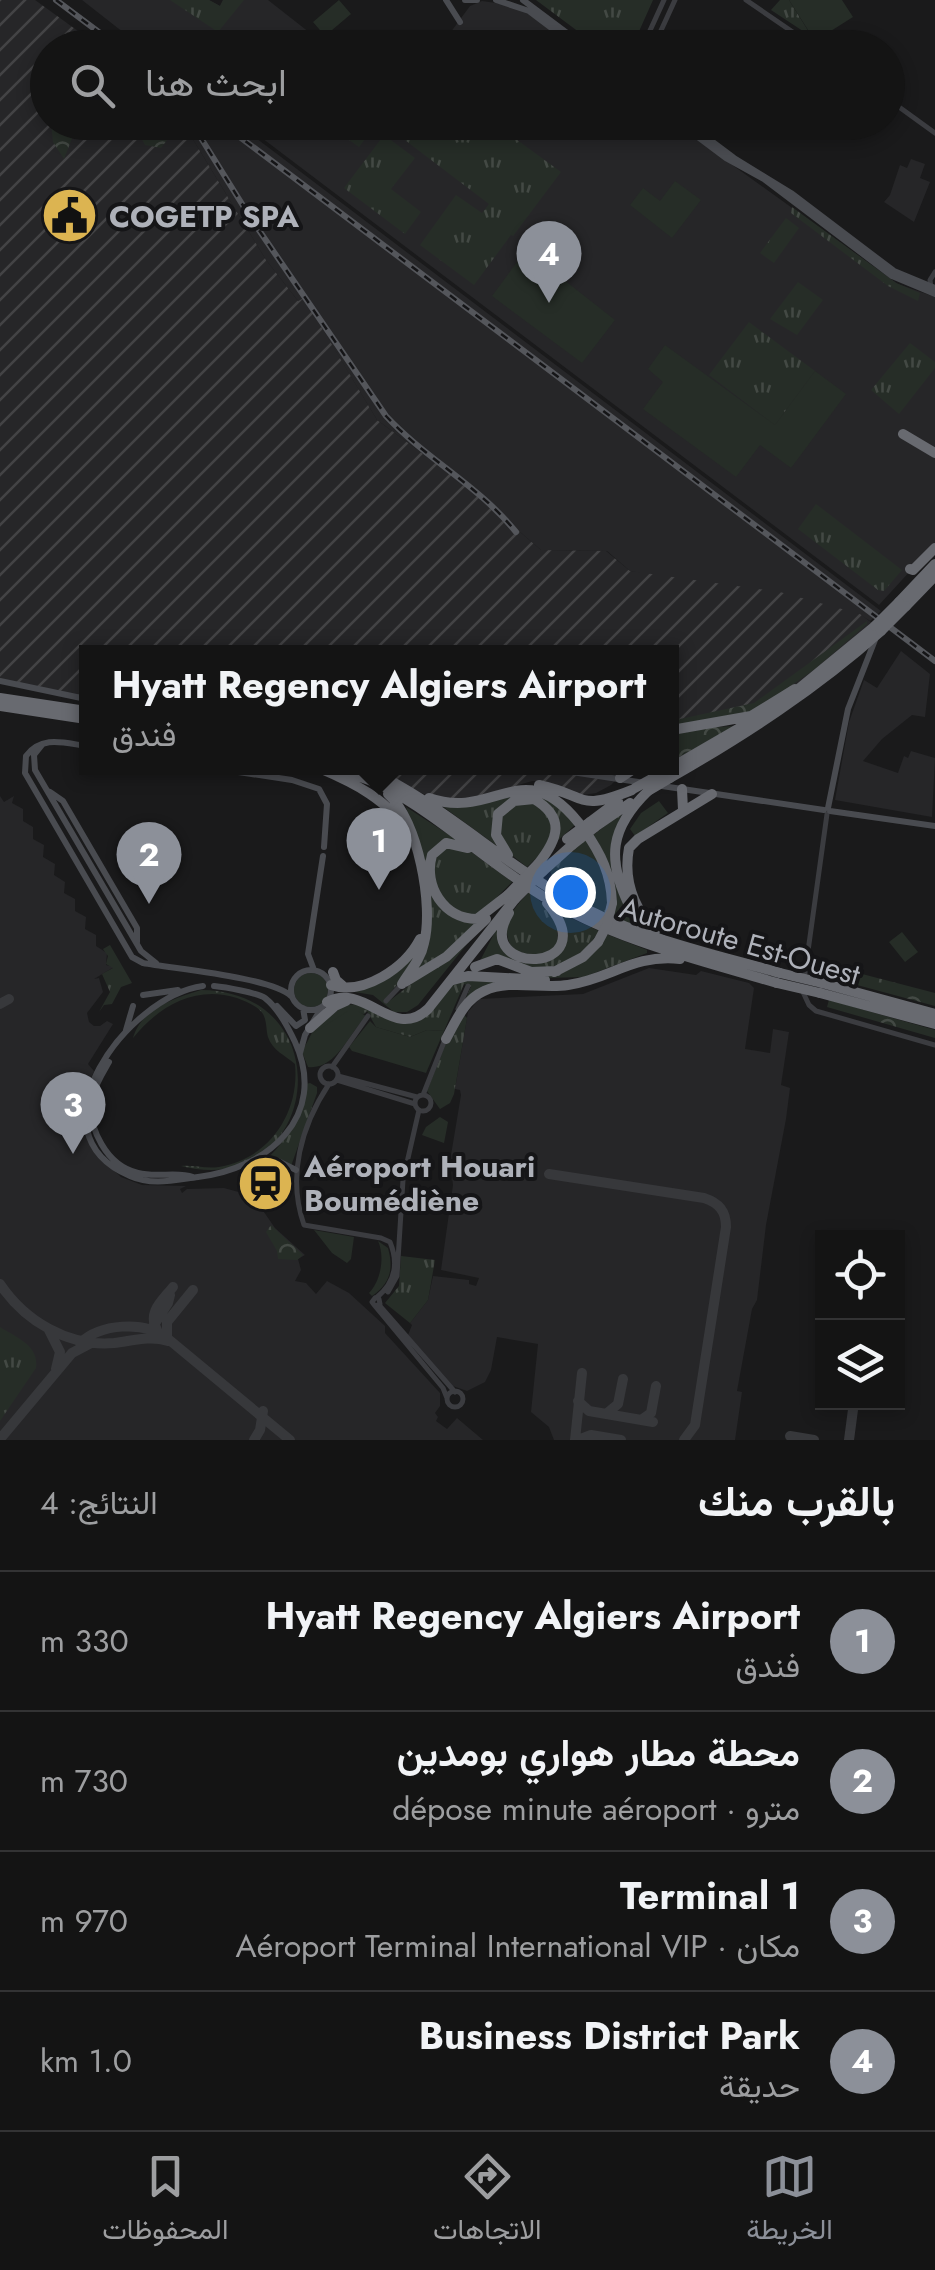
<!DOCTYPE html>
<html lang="ar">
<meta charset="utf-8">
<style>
body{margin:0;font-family:Jost,Vazirmatn,sans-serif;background:#212122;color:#f1f3f6;direction:rtl}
.controls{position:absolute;right:30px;bottom:30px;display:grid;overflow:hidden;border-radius:0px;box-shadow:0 5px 15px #0003}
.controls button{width:90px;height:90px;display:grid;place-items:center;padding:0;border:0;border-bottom:2px solid #333334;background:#141414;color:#f1f3f6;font:50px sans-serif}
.you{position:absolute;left:570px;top:892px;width:35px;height:35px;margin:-25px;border:8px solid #fff;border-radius:50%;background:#1a73e8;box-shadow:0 0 0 15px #1a73e833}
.badge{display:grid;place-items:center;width:65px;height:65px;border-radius:50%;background:#8c9099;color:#fff;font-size:32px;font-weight:700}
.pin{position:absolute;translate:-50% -82px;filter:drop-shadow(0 2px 5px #0008)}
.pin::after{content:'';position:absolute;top:52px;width:35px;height:30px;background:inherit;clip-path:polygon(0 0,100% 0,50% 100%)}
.popup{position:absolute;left:79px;top:645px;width:600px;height:130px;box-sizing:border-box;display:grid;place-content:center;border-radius:0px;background:#141414;filter:drop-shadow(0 2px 8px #0005);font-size:32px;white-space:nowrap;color:#9d9ea0}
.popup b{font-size:38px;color:#f1f3f6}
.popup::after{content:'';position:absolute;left:50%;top:100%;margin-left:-20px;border:20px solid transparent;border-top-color:#141414}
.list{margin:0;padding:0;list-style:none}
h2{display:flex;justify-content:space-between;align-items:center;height:130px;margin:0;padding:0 40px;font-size:42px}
h2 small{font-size:32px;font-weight:400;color:#9d9ea0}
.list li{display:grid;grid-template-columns:65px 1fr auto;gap:30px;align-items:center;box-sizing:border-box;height:140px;padding:0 40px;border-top:2px solid #333334}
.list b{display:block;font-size:38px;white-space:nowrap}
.list p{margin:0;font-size:32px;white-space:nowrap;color:#9d9ea0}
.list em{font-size:32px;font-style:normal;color:#9d9ea0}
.icon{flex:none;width:55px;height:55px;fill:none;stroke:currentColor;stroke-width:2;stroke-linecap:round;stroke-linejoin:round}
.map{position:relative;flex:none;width:935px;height:1440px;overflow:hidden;direction:ltr}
.search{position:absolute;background:#141414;box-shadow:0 5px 15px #0003;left:30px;right:30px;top:30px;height:110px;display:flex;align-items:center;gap:25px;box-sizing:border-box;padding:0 35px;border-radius:55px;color:#9d9ea0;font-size:38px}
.sheet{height:690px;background:#141414}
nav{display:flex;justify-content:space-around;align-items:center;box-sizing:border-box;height:140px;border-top:2px solid #333334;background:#141414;font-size:28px;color:#9d9ea0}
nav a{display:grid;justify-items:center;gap:5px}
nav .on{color:#8c9099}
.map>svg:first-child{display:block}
.built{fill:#262628}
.industrial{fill:url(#industrial-furrows)}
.grass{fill:url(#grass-tufts)}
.forest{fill:url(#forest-crowns)}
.green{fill:#262d27}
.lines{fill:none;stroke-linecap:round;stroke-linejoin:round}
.taxiway{stroke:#37383b;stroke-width:10}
.tertiary{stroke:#3b3c40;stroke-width:5}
.secondary{stroke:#494b50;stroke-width:6}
.motorway{stroke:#686a70;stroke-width:10}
.rail-casing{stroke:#54565b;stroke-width:6}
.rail{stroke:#151517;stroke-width:2.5;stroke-dasharray:8;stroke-linecap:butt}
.motorway-bridge{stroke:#686a70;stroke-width:10}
.labels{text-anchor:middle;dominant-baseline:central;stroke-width:8;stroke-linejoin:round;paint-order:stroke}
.poi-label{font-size:30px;font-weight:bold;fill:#aeb1b9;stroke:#151517;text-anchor:start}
.street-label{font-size:30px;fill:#aeb1b9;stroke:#151517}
</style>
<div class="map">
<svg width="935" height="1440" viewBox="0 0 935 1440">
<defs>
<pattern id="industrial-furrows" width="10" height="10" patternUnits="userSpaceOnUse" patternTransform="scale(2.5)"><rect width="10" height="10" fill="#262628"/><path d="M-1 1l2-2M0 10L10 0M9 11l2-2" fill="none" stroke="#434345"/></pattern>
<pattern id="grass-tufts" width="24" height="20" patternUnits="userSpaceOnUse" patternTransform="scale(2.5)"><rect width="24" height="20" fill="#262d27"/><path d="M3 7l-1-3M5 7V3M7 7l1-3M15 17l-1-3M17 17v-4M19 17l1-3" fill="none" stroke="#434944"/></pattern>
<pattern id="forest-crowns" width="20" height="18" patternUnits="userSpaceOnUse" patternTransform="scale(2.5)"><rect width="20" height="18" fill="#262d27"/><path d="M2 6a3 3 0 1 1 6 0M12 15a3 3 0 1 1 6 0" fill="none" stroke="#434944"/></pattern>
</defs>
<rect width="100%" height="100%" fill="#1a1a1b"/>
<path class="built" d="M82 0H209L220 6 223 0H268L328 47H142Z
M482 1 503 4 524 11 573 47 439 48 470 6Z
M183 123H236L881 611 870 621 859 614 630 571 607 551 541 550 464 484 377 420 304 299 298 301 266 260Z
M242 123H674L898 284 935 297V544L879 605Z
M911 159 925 164 920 178 930 182 914 222 884 202 890 195 900 165 907 168Z
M901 651 930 674 925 717 912 715 882 739 863 761 898 773 904 756 908 758 911 751 935 758 932 817 835 800 849 722 864 680 877 688Z
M0 796 4 802 14 796 12 803 23 809V821L33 827V839L44 845 43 857 55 864 54 875 65 882 64 893 75 899V911L86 917 85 929 96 935V946L107 953 106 965 114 967 94 979 99 978 103 992 87 1013 89 1022 94 1026H100L107 1021 113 1024 88 1064 94 1071 85 1093 83 1111 97 1154 121 1177 142 1185 186 1186 180 1189 182 1193 187 1189 224 1188 253 1196 275 1228 305 1255 298 1259 301 1270 295 1281 306 1283 316 1294 327 1281 349 1293 385 1326V1333L440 1393V1406L435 1413 438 1417 436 1421 447 1429 457 1418 483 1440H0Z
M649 968 696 975 701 971 749 983 754 988 745 1049 770 1053 773 1029 789 1032 781 1085 790 1088 786 1119 766 1225 757 1300 752 1309 737 1391 742 1392 735 1440H554L549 1427 531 1412 538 1344 497 1337 491 1370 485 1382 467 1391 450 1385 408 1335 412 1325 410 1323 428 1300 433 1276 469 1280V1284L476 1286 479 1278 441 1270 453 1185 450 1161 461 1095 460 1090 455 1089 468 1012 479 999 583 994Z"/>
<path class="industrial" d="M0 0H35L100 47 48 48V122L183 123 266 260 298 301 304 298 377 420 464 484 541 550 606 551 630 571 780 592 860 614 872 623 815 671 772 702 672 728V652H86V697L0 679Z
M370 768H627L611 785 596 793 582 795 545 781H532L471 799 430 797Z"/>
<path class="grass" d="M170 0H209L220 6 223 0H244L218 32Z
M536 0H653L632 47H599Z
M780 0H789L812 37 771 10Z
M340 123H377L359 147 335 130Z
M393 123H494L561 172 513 236 511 235 474 285 420 245 456 195 482 213 489 204 389 128Z
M384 135 415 158 391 189 421 212 405 234 344 188Z
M792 207 896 283 920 293 918 301 888 286 791 213Z
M786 218 799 228 774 263 760 253Z
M798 282 823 300 797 335 770 319Z
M749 322 815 371 775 425 709 375Z
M910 343 935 362V368L899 414 871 390Z
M816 504 902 570 884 591 878 590 798 529Z
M524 791 555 801 576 824 555 843 557 836 541 800 504 804 500 848 438 803Z
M519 801 541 805 554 824 548 847 527 867 505 850 497 826 508 806Z
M406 807 457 840 441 841 427 856 441 909 462 921 481 919 446 953 413 974 427 945 414 830Z
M623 812 616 828 626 905 640 928 612 917 615 901 592 836Z
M587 839 609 882 606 914C586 904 555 895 550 870Z
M442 846 470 851 512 882 482 912 471 916 443 903 430 870Z
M529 892 556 914 558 944 541 958 513 950C499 926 511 911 529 892Z
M562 914 599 931C568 981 529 969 480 961L499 924 501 939 521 962 537 964 552 959 565 924Z
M475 934 418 1005 407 1012H394L373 995 355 992 420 950 401 980 385 999 388 1002Z
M606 934 647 950V953L584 977 544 978 573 965Z
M110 945 132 983 121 987 112 1004 104 1005 99 1012 110 992 102 974 113 968 106 964 108 956 103 949Z
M294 990a17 17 0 1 1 34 0a17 17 0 1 1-34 0Z
M462 978 507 984 464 1002 471 987 464 984 444 1031 427 1030 410 1037 376 1027 367 1011 364 1014 348 1012 302 1052 315 1027 345 1005 359 1004 383 1018 415 1019 445 986Z
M201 990C346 992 319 1201 181 1166 193 1165 206 1169 219 1167 269 1159 300 1113 295 1064 286 1056 272 1050 268 1037 266 1030 267 1021 263 1014 258 1006 245 1001 237 998 195 985 159 1006 133 1038 142 1008 173 999 201 990Z
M463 1014 467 1018 454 1094 450 1103 440 1109 427 1091 448 1038Z
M310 1083 317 1087V1093L291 1166 268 1158C291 1136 298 1114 306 1084Z
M440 1117 448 1122 444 1143 422 1135 426 1127Z
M401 1256 435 1260 428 1300 410 1323 385 1303 399 1286Z
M0 1327C17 1338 39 1345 36 1368L0 1421Z"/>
<path class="forest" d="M51 123H78L64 159 53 142Z
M128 123H180L161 148 145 145 136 129Z
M867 621V624L815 669 754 711 672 727V723L680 719 754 703Z
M735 726 672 761V734L694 728Z
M862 974 935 993V1006L835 979 838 975Z
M829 1000 935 1030V1038L827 1007Z
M271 1225 303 1255 297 1260 278 1259 277 1251 266 1232Z"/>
<path class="green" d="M339 0 351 14 325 36 313 22Z
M789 0H842L853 17 815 41Z
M675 181 701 200 672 238 630 205 643 188 660 201Z
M526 250 615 320 582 363 492 296Z
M665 345 775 425 815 371 846 394 791 468 760 445 736 477 643 409 663 382 648 369Z
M659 801 668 813 635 836 630 829 641 813Z
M902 932 918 952 905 962 889 942Z
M348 1011H358L366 1016C349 1034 336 1070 308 1067L302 1052 312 1034Z
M370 1021 376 1027 410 1037 427 1030 444 1031 426 1073 352 1051 349 1047Z
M314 1230 354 1237 351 1259 347 1263 332 1253Z
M378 1241 388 1248C394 1269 390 1284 372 1296L369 1293C381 1281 385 1256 378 1241Z"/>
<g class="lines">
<path class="taxiway" d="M0 1004 9 999
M549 1174 704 1198C719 1203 726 1211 726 1227L695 1425 684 1440
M0 1284C25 1321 68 1347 114 1343 132 1341 150 1335 168 1341
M193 1290 167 1322V1338L290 1440
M152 1328 168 1303 170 1295
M49 1330 60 1352 56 1369
M157 1330C147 1312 162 1301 173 1287
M80 1343C100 1324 144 1320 166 1338
M578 1401 589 1411 653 1422
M606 1414 618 1404 623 1379
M641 1420 651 1413 656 1386
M790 1436 814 1440
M0 1439 72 1353 91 1343
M254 1440 260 1430 263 1411
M575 1440 582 1373
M578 1440 591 1435 621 1440
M849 1440 854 1402"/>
<path class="tertiary" d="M746 0 816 48
M642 48 664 0
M653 48 675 0
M888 99 935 133
M931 287 930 280 935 272
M804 980 827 814
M802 990 809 1005 816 1011 935 1045
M386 1001 402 984
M458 1009 468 986
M320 1075a9 9 0 1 1 18 0a9 9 0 1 1-18 0Z
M332 1067 368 1016
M338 1076 417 1097
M337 1080 415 1104
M329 1084C301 1126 287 1177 304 1225L381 1238 390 1242C399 1264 395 1283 376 1298
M415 1103a8 8 0 1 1 16 0a8 8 0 1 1-16 0Z
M423 1095 446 1037
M388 1292 397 1276 403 1180 419 1110
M375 1298 372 1302 375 1306 380 1304 379 1299
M379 1305 455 1392
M375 1306 443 1388 447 1398
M447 1399a8 8 0 1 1 16 0a8 8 0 1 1-16 0Z"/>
<path class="secondary" d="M446 0 460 22
M465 0H477
M496 0 529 11 578 48
M523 0 587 48
M678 122 726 158 764 179 892 276 935 294
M686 122 734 158 791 193 894 271 935 288
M0 681 86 699
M42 745 34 755 35 770 141 951 156 963
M86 746C64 743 42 735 26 756L25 773 132 957 143 963C175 969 270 977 291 996
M212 768 292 780 319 789 327 804 324 847
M545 768 645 783
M662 786 824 810
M50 792 63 801 137 928V942
M828 808 848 709 875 640
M830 811 935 826
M291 990a20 20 0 1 1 40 0a20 20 0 1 1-40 0Z
M314 970 308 954 323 856
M203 986C128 996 26 1132 130 1176 152 1186 175 1180 198 1177 267 1169 329 1117 295 1042 288 1027 278 1008 265 998 258 993 225 987 214 986
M143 995 178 990
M277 1006 296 1026 305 1020 303 1008
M126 1030 133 1006
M300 1053 305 1035 322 1007
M109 1062C102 1074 95 1085 92 1098 87 1128 107 1166 138 1173 157 1178 177 1171 193 1177
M256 1162 278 1161 296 1170"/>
<path class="motorway" d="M903 434 935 453
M910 569 913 570 935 548
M899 602 935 564
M906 606 935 576
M791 695 875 626
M0 698 86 711
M0 706 86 719
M672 730 751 716 795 689
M672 767 769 711
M319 768C352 782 390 800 408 834
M333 768C350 774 367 778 383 786 440 816 486 861 541 895 614 940 696 959 777 983
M365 768C438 801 495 857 564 897 630 936 706 952 780 973
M620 778 635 768
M670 778C745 735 816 689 881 631
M539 785C589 796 577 812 632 790
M682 789 683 810
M388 794C418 820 434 906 424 943 421 959 410 971 402 984
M429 798C498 822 524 747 585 831 601 854 611 874 612 903
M590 822 618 801
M595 827 630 803
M468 848 446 843 432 855C423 886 444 919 477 919L508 895
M508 855 496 835 498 814 514 801 534 799C566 818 558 839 538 864
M543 871 572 845
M630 907C606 859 610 828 648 791
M509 913C470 977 608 975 547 903
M655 931C634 908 623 880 629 848L638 839 712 794
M475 967 497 959 531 972 557 971
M333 972 336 980 344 987
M554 972 583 957 598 942
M453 980 468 976 545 980
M405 982 446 957 486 919
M822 983 935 1014
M331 985C363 996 405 968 420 939
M820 993 935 1024
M327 1002C366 982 393 1042 428 1009L515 899
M310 1028 335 1006 346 1001
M446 1039C456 1021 464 1000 484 991 509 979 541 989 568 985 611 979 632 954 680 959"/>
<defs>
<path id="rail" d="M56 0 120 48
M191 122 252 220 386 416C426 459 479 486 516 532
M220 122 935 661"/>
</defs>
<use href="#rail" class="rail-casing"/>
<use href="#rail" class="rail"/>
<path class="motorway-bridge" d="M875 626 899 602
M881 631 906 606
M635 788 662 773
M648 791 670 778
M567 839 590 822
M572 845 595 827
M508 895 538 864
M515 899 543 871
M598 942 607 925 612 903
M780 973 822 983
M777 983 820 993"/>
</g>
<defs>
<symbol id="civic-disc" viewBox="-11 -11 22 22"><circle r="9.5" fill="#dcb451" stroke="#151517"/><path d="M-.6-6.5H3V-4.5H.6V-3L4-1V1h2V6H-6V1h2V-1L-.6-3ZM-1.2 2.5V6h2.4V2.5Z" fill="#111"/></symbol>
<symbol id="station-disc" viewBox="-11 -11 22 22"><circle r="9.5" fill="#dcb451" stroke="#151517"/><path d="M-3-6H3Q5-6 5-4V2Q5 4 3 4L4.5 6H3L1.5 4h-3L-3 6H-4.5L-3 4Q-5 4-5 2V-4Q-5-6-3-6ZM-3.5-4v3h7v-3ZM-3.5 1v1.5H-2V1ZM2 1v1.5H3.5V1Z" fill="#111"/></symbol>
</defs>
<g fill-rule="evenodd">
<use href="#civic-disc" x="38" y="184" width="63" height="63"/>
<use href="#station-disc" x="234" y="1152" width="63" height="63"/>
</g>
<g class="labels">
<g class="poi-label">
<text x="109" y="216">COGETP SPA</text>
<text x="304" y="1166">Aéroport Houari<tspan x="304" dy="34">Boumédiène</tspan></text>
</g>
<g class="street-label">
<text transform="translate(740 941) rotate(16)">Autoroute Est-Ouest</text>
</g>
</g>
</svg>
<div class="controls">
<button><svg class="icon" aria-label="locate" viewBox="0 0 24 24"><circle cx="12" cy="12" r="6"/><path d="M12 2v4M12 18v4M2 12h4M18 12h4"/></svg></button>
<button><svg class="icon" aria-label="layers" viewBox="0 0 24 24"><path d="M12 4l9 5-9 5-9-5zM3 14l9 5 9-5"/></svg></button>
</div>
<div class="you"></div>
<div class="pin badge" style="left:379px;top:890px">1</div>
<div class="popup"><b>Hyatt Regency Algiers Airport</b>فندق</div>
<div class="pin badge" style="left:149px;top:904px">2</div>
<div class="pin badge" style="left:73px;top:1154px">3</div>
<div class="pin badge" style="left:549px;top:303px">4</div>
<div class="search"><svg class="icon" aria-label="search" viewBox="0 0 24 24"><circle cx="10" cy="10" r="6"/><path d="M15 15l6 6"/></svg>ابحث هنا</div>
</div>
<section class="sheet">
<h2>بالقرب منك<small>النتائج: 4</small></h2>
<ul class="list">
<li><span class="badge">1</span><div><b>Hyatt Regency Algiers Airport</b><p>فندق</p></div><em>330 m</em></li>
<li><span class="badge">2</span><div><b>محطة مطار هواري بومدين</b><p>مترو · dépose minute aéroport</p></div><em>730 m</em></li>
<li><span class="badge">3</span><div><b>Terminal 1</b><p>مكان · Aéroport Terminal International VIP</p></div><em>970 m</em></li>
<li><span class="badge">4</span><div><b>Business District Park</b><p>حديقة</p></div><em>1.0 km</em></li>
</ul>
</section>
<nav>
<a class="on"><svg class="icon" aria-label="map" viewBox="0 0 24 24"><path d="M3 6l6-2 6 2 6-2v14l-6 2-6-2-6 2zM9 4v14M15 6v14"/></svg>الخريطة</a>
<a><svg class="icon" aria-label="directions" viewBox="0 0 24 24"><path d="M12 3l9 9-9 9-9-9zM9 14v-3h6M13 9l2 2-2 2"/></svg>الاتجاهات</a>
<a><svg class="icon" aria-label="saved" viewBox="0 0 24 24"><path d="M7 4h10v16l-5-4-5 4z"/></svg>المحفوظات</a>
</nav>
